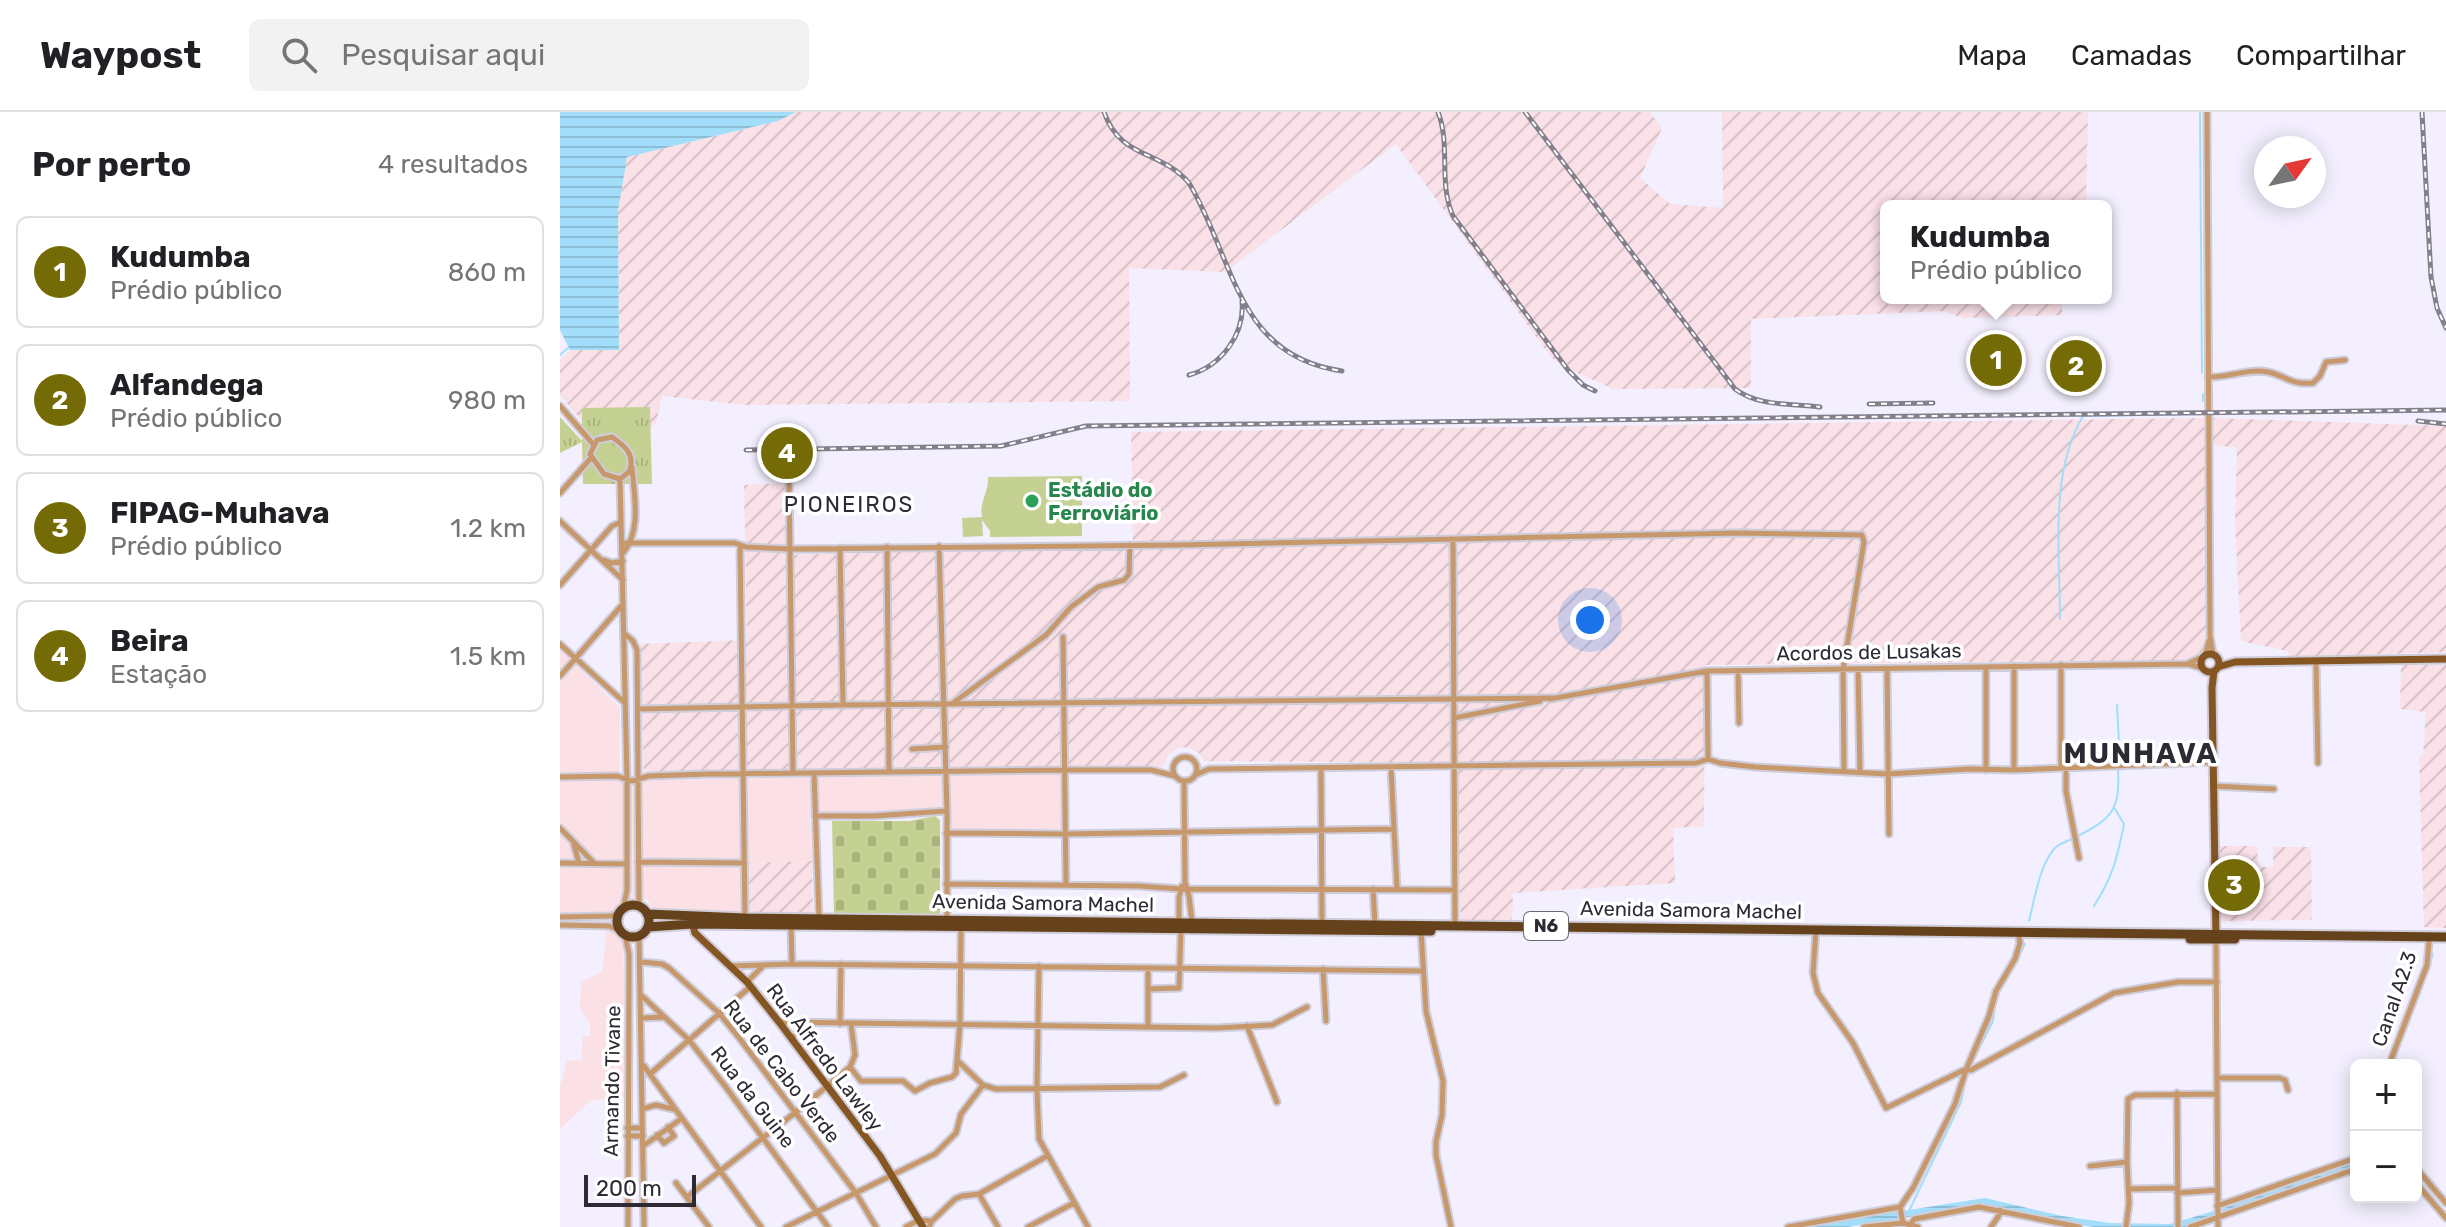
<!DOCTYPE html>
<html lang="pt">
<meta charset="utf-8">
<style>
body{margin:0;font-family:Rubik,sans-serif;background:#f2f2f2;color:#202124}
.controls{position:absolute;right:24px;bottom:24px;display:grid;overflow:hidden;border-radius:12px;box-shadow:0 4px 20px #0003}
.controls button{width:72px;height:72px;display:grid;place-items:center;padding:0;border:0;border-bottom:2px solid #e0e0e0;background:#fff;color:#202124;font:40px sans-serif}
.compass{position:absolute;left:1694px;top:24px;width:72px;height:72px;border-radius:50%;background:#fff;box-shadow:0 4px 20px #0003;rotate:57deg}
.scale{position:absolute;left:24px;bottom:20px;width:112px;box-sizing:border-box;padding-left:8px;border:4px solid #2d2a34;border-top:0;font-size:22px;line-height:28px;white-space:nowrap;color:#2d2a34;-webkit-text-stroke:6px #fff;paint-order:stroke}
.you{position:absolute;left:1030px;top:508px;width:28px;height:28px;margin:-20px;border:6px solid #fff;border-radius:50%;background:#1a73e8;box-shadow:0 0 0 12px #1a73e833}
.badge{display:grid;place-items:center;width:52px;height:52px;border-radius:50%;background:#746b06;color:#fff;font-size:26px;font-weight:700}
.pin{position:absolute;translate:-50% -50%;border:4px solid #fff;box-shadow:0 2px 8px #0006}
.popup{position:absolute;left:1320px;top:88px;width:232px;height:104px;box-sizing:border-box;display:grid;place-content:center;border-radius:12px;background:#fff;filter:drop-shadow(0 2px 6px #0005);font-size:26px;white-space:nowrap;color:#757577}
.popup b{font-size:30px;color:#202124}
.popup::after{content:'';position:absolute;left:50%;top:100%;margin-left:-16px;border:16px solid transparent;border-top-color:#fff}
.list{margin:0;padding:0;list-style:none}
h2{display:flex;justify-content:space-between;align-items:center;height:104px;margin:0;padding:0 32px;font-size:34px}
h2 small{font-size:26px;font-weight:400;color:#757577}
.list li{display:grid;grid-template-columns:52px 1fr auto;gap:24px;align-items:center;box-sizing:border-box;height:112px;margin:0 16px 16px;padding:0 16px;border:2px solid #e0e0e0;border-radius:12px}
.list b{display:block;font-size:30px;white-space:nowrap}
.list p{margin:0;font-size:26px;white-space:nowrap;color:#757577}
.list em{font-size:26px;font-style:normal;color:#757577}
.icon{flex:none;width:44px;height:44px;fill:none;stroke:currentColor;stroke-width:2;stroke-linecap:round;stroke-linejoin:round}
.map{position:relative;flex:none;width:1886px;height:1115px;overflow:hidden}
header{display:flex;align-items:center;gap:48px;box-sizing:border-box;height:112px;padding:0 40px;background:#fff;border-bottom:2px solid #e0e0e0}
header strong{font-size:38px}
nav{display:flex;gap:44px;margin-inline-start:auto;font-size:28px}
.search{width:560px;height:72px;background:#f2f2f2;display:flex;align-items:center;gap:20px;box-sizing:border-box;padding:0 28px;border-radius:12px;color:#757577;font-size:30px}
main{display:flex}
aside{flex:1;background:#fff}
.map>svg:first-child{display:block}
.commercial{fill:#fbe0e5}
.industrial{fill:url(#industrial-furrows)}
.cemetery{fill:url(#cemetery-stones)}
.park{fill:url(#park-tufts)}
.garden{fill:#c5d193}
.water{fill:url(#water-rules)}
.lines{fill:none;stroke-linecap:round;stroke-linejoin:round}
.stream{stroke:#a2def9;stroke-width:2}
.minor-casing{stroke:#cfccda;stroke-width:9}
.major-casing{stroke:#cfccda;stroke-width:11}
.highway-casing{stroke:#cfccda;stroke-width:13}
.minor{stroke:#c6986c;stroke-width:5}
.major{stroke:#855622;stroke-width:7}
.highway{stroke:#66421c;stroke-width:9}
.rail-casing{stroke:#83808c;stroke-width:5}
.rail{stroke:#fff;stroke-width:2;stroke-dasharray:6;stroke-linecap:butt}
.leisure-dot{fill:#2e9e5b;stroke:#fff;stroke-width:3}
.labels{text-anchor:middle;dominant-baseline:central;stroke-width:7;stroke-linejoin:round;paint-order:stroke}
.shield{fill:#fff;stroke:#6c6a71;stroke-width:2}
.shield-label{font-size:18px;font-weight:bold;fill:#2d2a34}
.leisure-label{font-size:20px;font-weight:bold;fill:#27864d;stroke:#fff;text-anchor:start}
.street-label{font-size:20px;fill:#2d2a34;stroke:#fff}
.neighbourhood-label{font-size:22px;letter-spacing:2px;fill:#2d2a34;stroke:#fff}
.district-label{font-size:28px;font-weight:bold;letter-spacing:2px;fill:#2d2a34;stroke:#fff}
</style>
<header>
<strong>Waypost</strong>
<div class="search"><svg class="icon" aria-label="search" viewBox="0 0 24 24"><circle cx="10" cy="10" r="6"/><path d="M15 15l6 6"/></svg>Pesquisar aqui</div>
<nav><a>Mapa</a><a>Camadas</a><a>Compartilhar</a></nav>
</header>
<main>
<aside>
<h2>Por perto<small>4 resultados</small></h2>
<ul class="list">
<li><span class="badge">1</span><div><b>Kudumba</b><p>Prédio público</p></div><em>860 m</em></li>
<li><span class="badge">2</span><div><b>Alfandega</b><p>Prédio público</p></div><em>980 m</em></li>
<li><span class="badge">3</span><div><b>FIPAG-Muhava</b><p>Prédio público</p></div><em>1.2 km</em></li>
<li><span class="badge">4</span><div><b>Beira</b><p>Estação</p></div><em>1.5 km</em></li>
</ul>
</aside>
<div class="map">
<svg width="1886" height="1115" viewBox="0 0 1886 1115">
<defs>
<pattern id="industrial-furrows" width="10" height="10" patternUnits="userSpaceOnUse" patternTransform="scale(2)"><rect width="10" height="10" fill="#fae0e7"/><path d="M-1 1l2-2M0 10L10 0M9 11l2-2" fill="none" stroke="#d7c0c7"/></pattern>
<pattern id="cemetery-stones" width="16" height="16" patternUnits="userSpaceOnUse" patternTransform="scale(2)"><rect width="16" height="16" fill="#c5d193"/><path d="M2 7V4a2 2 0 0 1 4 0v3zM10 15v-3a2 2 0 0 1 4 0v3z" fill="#aab47f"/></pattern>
<pattern id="park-tufts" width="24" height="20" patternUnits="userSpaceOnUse" patternTransform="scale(2)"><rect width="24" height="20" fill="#c5d193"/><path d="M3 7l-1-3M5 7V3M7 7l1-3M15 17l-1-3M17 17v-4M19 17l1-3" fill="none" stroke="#aab47f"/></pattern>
<pattern id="water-rules" width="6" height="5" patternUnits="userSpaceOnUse" patternTransform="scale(2)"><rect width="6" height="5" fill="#a2def9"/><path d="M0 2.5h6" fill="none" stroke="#8cbfd6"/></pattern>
</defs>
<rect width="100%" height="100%" fill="#f3effe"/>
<path class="commercial" d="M0 537 60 596 59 669 500 661 502 717 390 719 388 698 250 701 252 749 188 751 187 802 102 803 93 797 87 787 65 790 52 800 0 801Z
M47 816H53L63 824 66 986 31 988 0 1017V974L7 949 21 948 23 924H30V911L20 897 21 870 42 860Z"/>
<path class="industrial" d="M236 0H1090L1102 16 1080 66 1110 92 1163 96 1162 0H1528L1526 94H1326V186H1502V203L1402 206 1384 199 1191 207V276L1054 277 1008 257 991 245 836 32 665 160 569 156 570 289 185 293 102 284 96 311 89 316 34 323 0 283V248L10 238H59L58 99 67 45 218 9Z
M1646 306 1647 511 1645 536 1630 548 1145 553 1144 714 1113 716 1115 771 953 781 952 810 901 811 893 651 644 649 639 641 630 636 620 635 608 643 603 655 84 663 80 532 187 528 184 373 227 371 226 443 356 438H498L573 430 571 320Z
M1652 306 1886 314V540L1729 545 1728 539 1681 529 1675 412 1677 336 1653 333Z
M1841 553H1886V816L1864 815 1859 645 1863 644 1866 600 1840 597Z
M1659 734H1697L1698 755H1713V735H1751L1752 808 1660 809Z
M252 749 253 803 187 802 188 751Z"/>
<path class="cemetery" d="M375 704 380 708V802L274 803 272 709H349Z"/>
<path class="park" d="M90 295 92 372H23L22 330 0 341V305L22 329V296Z"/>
<path class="garden" d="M522 364V424L430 425V419L422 408 423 424 403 425 402 406 422 405C419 390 429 380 428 365Z"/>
<path class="water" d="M0 0H236L218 9 67 45 58 99 59 238H10L0 218Z
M1796 1049V1055L1625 1115H1534L1492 1109 1442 1096 1420 1093 1288 1115H1241L1425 1086 1502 1104 1550 1111 1610 1112 1654 1099 1784 1051Z"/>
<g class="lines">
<path class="stream" d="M1640 0 1642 261
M0 243 8 236
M1643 282V289
M1500 507C1500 442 1489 361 1523 304L1643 302
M1557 593 1560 650
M1534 794C1553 764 1557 747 1564 712L1555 697
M1469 809C1475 786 1479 755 1494 737 1499 731 1509 729 1516 725 1553 706 1560 698 1558 657
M1456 849 1465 832
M1854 894 1873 842
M1411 953 1433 909 1435 893
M1834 953 1839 933
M1349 1099 1401 990 1406 966"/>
<defs>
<path id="minor" d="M1647 0 1650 524 1653 542
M1648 265C1668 266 1688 256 1708 260 1727 264 1729 273 1753 271L1760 264 1766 250 1785 248
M0 294 33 332
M52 325C65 334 76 343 69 360L60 367 44 362 30 342 37 328Z
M60 367 67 667V778L63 797
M229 367 233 661
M0 381 31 346
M0 409 63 468
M893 428 895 812
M62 431H175L186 435 229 437 619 433 1179 421 1302 423 1304 430 1283 558 1284 660
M180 433 185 805
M379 434 387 699V807
M327 435 329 660
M280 436 283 593 992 586
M63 441C82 418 74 384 72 355
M44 448 52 451 63 449
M0 473 52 414 61 410
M64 521 73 529 77 538 79 795
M503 525 506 773
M0 532 65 591
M1645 543 1649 529
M1756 549 1758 651
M1629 551 1642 545
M1501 553V655
M1454 554V658
M1426 555V658
M1327 557 1329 722
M1298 558 1300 660
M1178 559 1179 611
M1147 560 1148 647
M0 564 63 492
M990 587 1147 559 1628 552 1642 556
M393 591 486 523 511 495 538 475 564 468 569 462 570 433
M78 597 283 593
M894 606 980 589
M352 637 386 635
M613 657a12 12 0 1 1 24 0a12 12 0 1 1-24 0Z
M831 655 837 777
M1506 655V679L1519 746
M761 656 762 812
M254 661 259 806
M635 663 649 657 1136 651 1148 647 1160 651 1195 655 1328 662 1409 657 1454 658 1653 650
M0 665 57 664 71 669 89 664 148 662 503 658H591L615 664
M624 669 625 770 629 784 632 810
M1653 674 1714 677
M255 704H313L387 699
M0 716 34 751
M386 721 505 722 833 717
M14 733 19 751
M78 750 184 751
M0 751 67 752
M386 772 579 774 621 777 895 778
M813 777 815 812
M0 805 51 804 59 801
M619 810V785L622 774
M0 813 49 814 61 819
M231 814 232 852
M861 818 866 899 883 969 882 1003 876 1030V1043L891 1115
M1256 818 1253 861 1258 881 1293 931 1326 996 1404 958H1411L1554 881 1618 870H1657
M65 823 69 842V873L68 1115
M79 824 84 1115
M1656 828 1658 1115
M81 850 102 852 109 856 159 901 180 927 296 1081 316 1115
M171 854 232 852 862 859
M479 854 477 977 479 1027 528 1115
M588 857V915
M763 857 766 909
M187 870 203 854
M588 877 619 876 621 818
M81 883 129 928 165 974 268 1115
M82 906 104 905
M219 910 657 916 712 913 747 895
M280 912 281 852
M687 914 717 990
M232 926 245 913
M399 950 423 973 436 977 600 975 624 963
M1829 953 1867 853 1869 830
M84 954 201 1115
M290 955 301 969H343L355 979 370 971 392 965 396 961 400 912 401 815
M90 962 191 874
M1657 966H1719L1725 968 1728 978
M1617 981 1618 1115
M82 997 96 993 113 997
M67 1016H82
M97 1023 104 1031 114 1024 108 1015
M67 1024H83
M83 1034 121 1007
M1530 1054 1567 1050
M1856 1056 1886 1091
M116 1071 149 1115
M1856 1071 1886 1106
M1569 1077 1616 1076
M1617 1081 1657 1078
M419 1082 438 1115
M127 1085 236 1000 290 955 295 943 291 912
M1657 1094 1796 1046
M1340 1095 1353 1076 1395 992 1406 958 1429 904 1436 879 1455 847 1460 831 1459 825
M1340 1095 1343 1111
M1351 1112 1354 1107 1419 1095 1519 1115
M226 1115 375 1042 396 1021 401 1002 423 973
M346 1115 359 1108 371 1109
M369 1115 372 1109 395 1087 402 1084 419 1082 487 1044
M468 1115 514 1091
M1228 1115 1340 1095
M1304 1115 1343 1111 1358 1115
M1431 1115 1438 1105 1440 1098
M1566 1115 1569 1091 1567 1050 1568 987 1575 983 1657 982
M1630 1115 1796 1057"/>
<path id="major" d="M1641 551a9 9 0 1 1 18 0a9 9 0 1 1-18 0Z
M1658 555 1675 550 1886 547
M1654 559 1652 576 1656 825
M132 810 135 821 187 870 219 910 320 1044 363 1115"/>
<path id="highway" d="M57 809a16 16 0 1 1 32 0a16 16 0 1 1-32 0Z
M87 802 185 806 1886 825
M88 815 132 812 871 819
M1630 827H1675"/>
</defs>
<use href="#minor" class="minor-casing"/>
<use href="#major" class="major-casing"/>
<use href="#highway" class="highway-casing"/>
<use href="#minor" class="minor"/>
<use href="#major" class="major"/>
<use href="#highway" class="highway"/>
<defs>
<path id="rail" d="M544 0C560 47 601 38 629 71 675 148 676 244 782 259
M878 0C891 33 878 71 893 104L1008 258 1023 273 1035 279
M965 0 1175 277C1199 295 1231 291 1260 295
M1862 0 1871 165 1877 196 1886 216
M629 263C661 254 685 223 682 189
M1309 292 1373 291
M1858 309 1886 312
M186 338 441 334 526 314 1886 298"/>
</defs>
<use href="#rail" class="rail-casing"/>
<use href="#rail" class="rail"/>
</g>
<circle class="leisure-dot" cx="472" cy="389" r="8"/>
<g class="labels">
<rect class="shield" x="964" y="800" width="44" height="28" rx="6"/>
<g class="shield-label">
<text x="986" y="814">N6</text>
</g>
<g class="leisure-label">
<text x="488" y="378">Estádio do<tspan x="488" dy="23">Ferroviário</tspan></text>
</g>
<g class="street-label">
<text transform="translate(1309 540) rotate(-1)">Acordos de Lusakas</text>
<text transform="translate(483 791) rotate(1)">Avenida Samora Machel</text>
<text transform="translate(1131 798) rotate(1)">Avenida Samora Machel</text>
<text transform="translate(1834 887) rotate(-71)">Canal A2.3</text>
<text transform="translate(265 945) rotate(53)">Rua Alfredo Lawley</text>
<text transform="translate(222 959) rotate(52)">Rua de Cabo Verde</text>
<text transform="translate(52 969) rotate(-89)">Armando Tivane</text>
<text transform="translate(193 985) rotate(52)">Rua da Guine</text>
</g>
<g class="neighbourhood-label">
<text x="289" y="392">PIONEIROS</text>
</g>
<g class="district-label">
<text x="1581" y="641">MUNHAVA</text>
</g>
</g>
</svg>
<div class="controls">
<button>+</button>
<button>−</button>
</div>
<svg class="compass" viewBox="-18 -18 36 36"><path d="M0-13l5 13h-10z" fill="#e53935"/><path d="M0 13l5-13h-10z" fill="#757577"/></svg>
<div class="scale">200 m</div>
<div class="you"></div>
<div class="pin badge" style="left:1436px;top:248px">1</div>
<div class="popup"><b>Kudumba</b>Prédio público</div>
<div class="pin badge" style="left:1516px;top:254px">2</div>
<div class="pin badge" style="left:1674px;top:773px">3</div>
<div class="pin badge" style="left:227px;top:341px">4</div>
</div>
</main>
